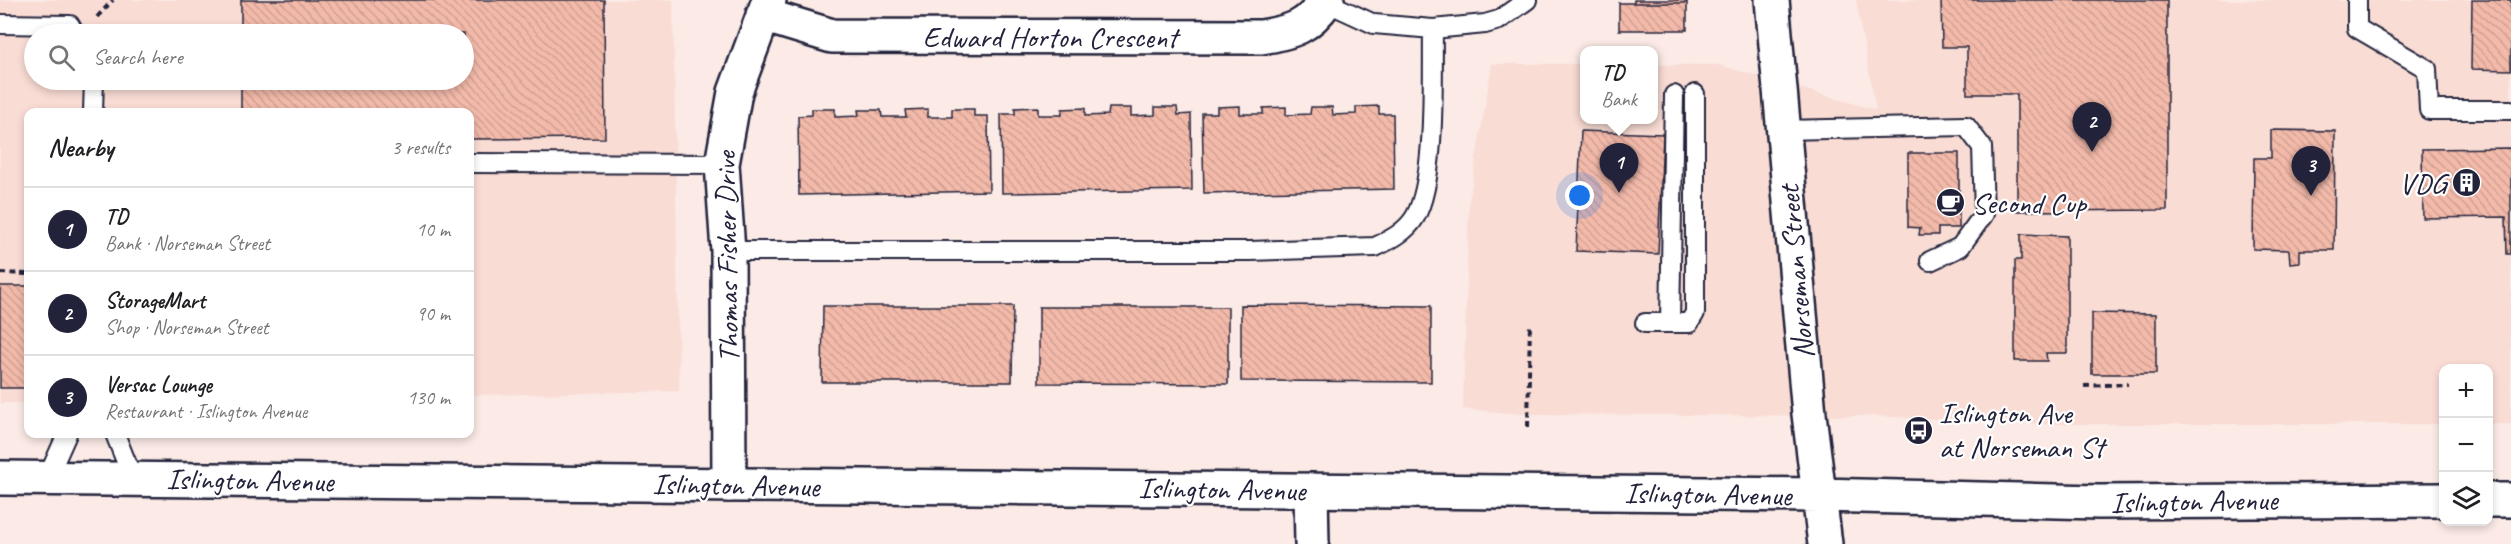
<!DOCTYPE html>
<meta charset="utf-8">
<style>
body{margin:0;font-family:Caveat,sans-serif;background:#f2f2f2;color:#202124}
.controls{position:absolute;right:18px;bottom:18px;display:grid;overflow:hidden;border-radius:12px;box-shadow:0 3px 9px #0003}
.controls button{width:54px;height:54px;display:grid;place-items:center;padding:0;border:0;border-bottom:2px solid #e0e0e0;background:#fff;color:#202124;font:30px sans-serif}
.you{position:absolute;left:1580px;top:196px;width:21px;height:21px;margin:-15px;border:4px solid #fff;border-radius:50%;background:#1a73e8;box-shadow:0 0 0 9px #1a73e833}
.badge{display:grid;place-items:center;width:39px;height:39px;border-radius:50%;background:#22223b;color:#fff;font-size:20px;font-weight:700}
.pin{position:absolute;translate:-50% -50px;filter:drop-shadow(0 2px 3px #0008)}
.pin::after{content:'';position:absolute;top:32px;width:21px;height:18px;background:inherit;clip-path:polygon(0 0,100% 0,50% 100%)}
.popup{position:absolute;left:1580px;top:46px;width:78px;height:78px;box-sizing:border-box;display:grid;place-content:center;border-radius:12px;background:#fff;filter:drop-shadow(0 2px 4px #0005);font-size:20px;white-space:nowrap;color:#757577}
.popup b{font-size:22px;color:#202124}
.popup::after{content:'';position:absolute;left:50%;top:100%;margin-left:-12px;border:12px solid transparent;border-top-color:#fff}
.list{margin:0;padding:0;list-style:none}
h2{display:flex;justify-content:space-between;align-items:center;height:78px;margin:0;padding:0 24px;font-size:26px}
h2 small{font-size:20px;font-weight:400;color:#757577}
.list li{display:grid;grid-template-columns:39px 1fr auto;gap:18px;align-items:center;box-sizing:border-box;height:84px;padding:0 24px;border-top:2px solid #e0e0e0}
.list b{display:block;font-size:22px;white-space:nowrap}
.list p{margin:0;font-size:20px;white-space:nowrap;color:#757577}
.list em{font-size:20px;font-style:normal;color:#757577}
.icon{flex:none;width:33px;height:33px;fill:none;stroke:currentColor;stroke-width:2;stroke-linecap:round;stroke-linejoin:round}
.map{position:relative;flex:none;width:2511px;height:544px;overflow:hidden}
.search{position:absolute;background:#fff;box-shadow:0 3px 9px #0003;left:24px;top:24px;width:450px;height:66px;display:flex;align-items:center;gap:15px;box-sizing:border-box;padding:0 21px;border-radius:33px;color:#757577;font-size:22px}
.panel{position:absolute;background:#fff;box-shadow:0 3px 9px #0003;left:24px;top:108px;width:450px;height:330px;border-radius:12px}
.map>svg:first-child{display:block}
.built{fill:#f9dcd4;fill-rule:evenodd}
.building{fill:url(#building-back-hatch);stroke:#22223b;stroke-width:1.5}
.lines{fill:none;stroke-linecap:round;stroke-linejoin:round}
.lane-casing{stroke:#22223b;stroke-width:22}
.street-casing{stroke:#22223b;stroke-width:38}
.secondary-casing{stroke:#22223b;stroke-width:38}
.path{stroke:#22223b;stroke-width:4;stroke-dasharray:6 4.5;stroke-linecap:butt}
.lane{stroke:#fff;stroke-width:18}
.street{stroke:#fff;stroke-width:33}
.secondary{stroke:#fff;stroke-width:33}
.labels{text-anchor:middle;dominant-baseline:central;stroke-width:4.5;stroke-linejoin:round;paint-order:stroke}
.street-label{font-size:30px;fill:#22223b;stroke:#fff}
.poi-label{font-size:30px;fill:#22223b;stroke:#fff;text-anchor:start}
</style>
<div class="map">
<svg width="2511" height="544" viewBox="0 0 2511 544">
<defs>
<pattern id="building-back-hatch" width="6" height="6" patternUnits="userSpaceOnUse" patternTransform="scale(1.5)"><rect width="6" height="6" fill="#f3baaa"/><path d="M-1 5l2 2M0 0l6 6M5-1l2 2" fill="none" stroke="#d0a093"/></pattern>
</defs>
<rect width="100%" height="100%" fill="#fbeae6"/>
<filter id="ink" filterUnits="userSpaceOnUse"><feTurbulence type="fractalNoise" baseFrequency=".0167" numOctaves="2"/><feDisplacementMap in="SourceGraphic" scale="12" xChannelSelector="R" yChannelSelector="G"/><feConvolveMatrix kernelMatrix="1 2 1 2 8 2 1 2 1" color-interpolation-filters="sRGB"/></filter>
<g filter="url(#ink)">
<path class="built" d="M0 0H673L679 391 470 395V112H28V403H0ZM34 34H464V80H34Z
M1856 0H2511V424H2489L2488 368H2444L2443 424H2041L1873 416 1521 414 1463 409 1469 202 1492 64H1584V119H1654V65H1719L1876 110Z"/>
<path class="building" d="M241 0H604L605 138 470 139V112H241V80H464V34H241Z
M1634 0H1687V3H1634Z
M1941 0H2167V210L2017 211V94H1967V47H1942Z
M2472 0H2511V70L2471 69Z
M1619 3H1687V30H1619Z
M1240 106V114H1263V108L1286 107V115L1310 114 1311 107H1332L1333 115 1356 114V107L1379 106V114H1393L1394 189 1204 193 1202 113H1217V107Z
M1038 107V115H1062V109L1085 108V116L1108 115 1109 108H1131V116L1155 115V107H1177L1178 115 1191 114 1192 190 1002 193 1001 114H1015V108Z
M812 109H835V117L859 116 858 110H881L882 117H906L905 110 928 109V117H952V109H974V116H988L989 191 799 195 798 116 812 115Z
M2271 130 2335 131 2334 250H2300V262L2290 263 2289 250 2253 249 2254 158H2271Z
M1581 131 1663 134 1658 254 1576 251Z
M2511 148V254H2507L2506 217 2423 218 2422 149Z
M1908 153H1959V228H1938V235H1919L1920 228 1908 227Z
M2021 234 2067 236V353H2046L2047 361H2015V260H2021Z
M0 286H28V388H0Z
M1241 305 1431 306V382L1241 381Z
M823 306H1013L1012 382H822Z
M1039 307H1228V384L1039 383Z
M2092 313 2156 314V374H2092Z"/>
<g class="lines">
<defs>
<path id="lane" d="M2357 0V28L2427 69 2429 110H2511
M1326 2 1374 24 1433 29 1485 24 1499 20 1527 0
M0 24 70 25 75 34
M93 112 94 80
M1783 130 1966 126 1982 147 1984 214 1960 247 1930 261
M470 163 722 164
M728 251H1250L1375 247C1390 240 1406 232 1415 217 1437 179 1432 75 1433 29
M1645 323H1670L1674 95
M1670 323H1689L1695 313V94
M115 434 133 479
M47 479 67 434"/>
<path id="street" d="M763 15 832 36 1261 37C1293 32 1308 27 1327 0
M729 485 728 251 722 164 735 92 769 0
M1311 490 1312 544"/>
<path id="secondary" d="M1772 0 1809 414 1825 544
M0 478 1819 495 2099 502 2444 500
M2488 500H2511"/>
</defs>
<use href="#lane" class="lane-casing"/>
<use href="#street" class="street-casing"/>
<use href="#secondary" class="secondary-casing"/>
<path class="path" d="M97 17 113 0
M0 273 28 274
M2084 386 2128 384
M1528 427 1530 322"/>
<use href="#lane" class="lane"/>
<use href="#street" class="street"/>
<use href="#secondary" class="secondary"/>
</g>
</g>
<defs>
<symbol id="building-disc" viewBox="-11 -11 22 22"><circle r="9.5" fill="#22223b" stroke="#fff"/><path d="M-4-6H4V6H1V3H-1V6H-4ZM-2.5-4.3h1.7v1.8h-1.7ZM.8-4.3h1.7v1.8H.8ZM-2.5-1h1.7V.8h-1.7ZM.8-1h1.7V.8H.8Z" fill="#fff"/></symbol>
<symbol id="cafe-disc" viewBox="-11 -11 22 22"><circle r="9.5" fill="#22223b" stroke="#fff"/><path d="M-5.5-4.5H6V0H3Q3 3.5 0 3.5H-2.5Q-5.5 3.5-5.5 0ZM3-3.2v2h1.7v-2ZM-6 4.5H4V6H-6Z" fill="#fff"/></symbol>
<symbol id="bus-disc" viewBox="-11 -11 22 22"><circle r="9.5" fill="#22223b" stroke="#fff"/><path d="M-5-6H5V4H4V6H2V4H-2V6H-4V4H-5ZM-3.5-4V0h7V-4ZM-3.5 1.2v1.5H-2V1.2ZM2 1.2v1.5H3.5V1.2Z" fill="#fff"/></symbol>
</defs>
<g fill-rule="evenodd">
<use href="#building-disc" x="2450" y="166" width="33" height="33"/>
<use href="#cafe-disc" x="1934" y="186" width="33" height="33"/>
<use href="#bus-disc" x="1902" y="414" width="33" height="33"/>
</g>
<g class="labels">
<g class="street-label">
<text x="1050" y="37">Edward Horton Crescent</text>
<text transform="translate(727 257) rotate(-91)">Thomas Fisher Drive</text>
<text transform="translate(1796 272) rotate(-95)">Norseman Street</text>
<text transform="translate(250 480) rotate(1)">Islington Avenue</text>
<text transform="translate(736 485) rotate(1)">Islington Avenue</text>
<text transform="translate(1222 489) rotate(1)">Islington Avenue</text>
<text transform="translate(1708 494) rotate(1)">Islington Avenue</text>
<text transform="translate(2194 501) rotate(-1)">Islington Avenue</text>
</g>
<g class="poi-label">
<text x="2446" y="183" text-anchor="end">VDG</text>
<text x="1972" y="203">Second Cup</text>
<text x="1939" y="413">Islington Ave<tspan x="1939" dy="34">at Norseman St</tspan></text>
</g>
</g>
</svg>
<div class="controls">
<button>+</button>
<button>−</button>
<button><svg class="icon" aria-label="layers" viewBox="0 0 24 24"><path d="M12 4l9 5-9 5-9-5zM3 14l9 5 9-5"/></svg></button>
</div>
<div class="you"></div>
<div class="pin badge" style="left:1619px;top:193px">1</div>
<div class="popup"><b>TD</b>Bank</div>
<div class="pin badge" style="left:2092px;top:152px">2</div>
<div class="pin badge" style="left:2311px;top:196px">3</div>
<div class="search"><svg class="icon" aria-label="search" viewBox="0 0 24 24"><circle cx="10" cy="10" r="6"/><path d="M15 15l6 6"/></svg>Search here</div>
<section class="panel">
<h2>Nearby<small>3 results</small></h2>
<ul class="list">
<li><span class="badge">1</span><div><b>TD</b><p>Bank · Norseman Street</p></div><em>10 m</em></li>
<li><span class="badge">2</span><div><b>StorageMart</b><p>Shop · Norseman Street</p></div><em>90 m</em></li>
<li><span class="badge">3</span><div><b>Versac Lounge</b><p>Restaurant · Islington Avenue</p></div><em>130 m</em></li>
</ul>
</section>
</div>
